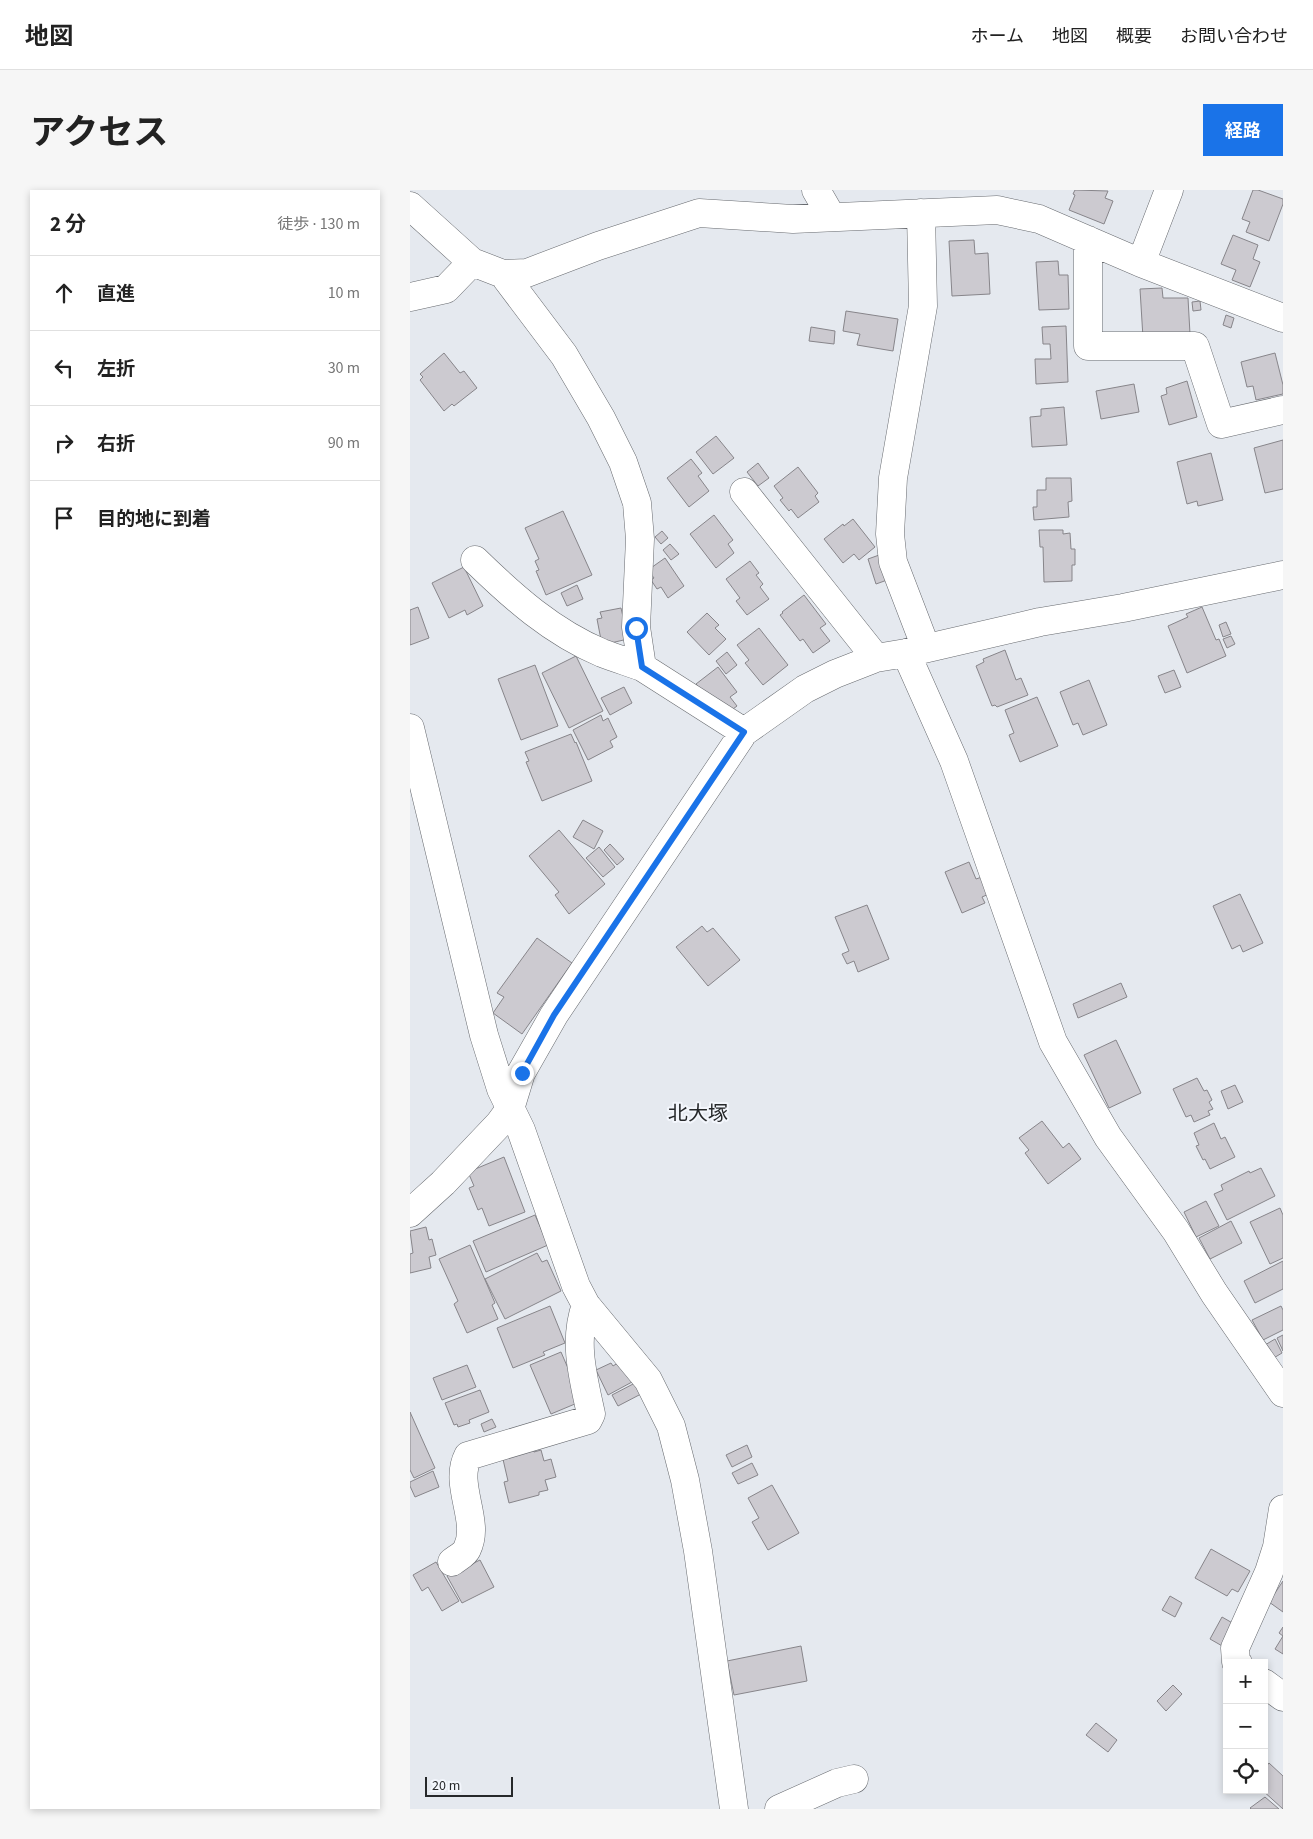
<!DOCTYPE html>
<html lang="ja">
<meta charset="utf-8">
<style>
body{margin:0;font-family:"Source Sans 3","Noto Sans JP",sans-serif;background:#f6f6f6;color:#222}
.controls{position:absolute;right:15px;bottom:15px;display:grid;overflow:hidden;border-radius:0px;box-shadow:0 2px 8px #0003}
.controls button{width:45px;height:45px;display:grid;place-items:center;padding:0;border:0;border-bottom:1px solid #e0e0e0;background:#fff;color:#222;font:25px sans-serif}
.scale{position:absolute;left:15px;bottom:12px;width:88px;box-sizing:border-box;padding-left:5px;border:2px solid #26282a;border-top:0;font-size:14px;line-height:18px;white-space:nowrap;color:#26282a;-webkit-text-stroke:4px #f3f6fc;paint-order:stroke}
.stop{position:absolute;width:15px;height:15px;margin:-11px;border:4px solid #1a73e8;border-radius:50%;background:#fff}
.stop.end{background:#1a73e8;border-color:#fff;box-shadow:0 1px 5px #0008}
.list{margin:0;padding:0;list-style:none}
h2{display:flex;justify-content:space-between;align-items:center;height:65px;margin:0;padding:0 20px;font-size:21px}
h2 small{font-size:16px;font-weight:400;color:#767676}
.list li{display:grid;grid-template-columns:32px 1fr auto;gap:15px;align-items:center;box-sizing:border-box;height:75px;padding:0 20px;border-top:1px solid #e0e0e0}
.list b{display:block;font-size:19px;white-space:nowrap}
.list em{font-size:16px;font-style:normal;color:#767676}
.icon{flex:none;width:28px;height:28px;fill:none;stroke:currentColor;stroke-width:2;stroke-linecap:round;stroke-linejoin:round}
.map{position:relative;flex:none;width:873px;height:1619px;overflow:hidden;border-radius:0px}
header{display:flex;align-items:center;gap:30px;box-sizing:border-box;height:70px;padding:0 25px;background:#fff;border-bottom:1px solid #e0e0e0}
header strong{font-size:24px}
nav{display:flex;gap:28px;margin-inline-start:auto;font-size:18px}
.intro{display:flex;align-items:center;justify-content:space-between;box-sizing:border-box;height:120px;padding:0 30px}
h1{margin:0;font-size:35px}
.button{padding:12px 22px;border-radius:0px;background:#1a73e8;color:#fff;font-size:18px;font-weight:700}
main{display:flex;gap:30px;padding:0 30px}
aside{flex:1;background:#fff;border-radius:0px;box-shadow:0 2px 8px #0003}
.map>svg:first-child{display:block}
.building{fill:#cccad0;stroke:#87858a}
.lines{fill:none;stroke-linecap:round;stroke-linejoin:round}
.minor-casing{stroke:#676a6f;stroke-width:29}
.minor{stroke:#fff;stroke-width:28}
.route{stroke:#1a73e8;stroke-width:6}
.labels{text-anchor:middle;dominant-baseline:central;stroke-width:4;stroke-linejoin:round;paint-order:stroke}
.quarter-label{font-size:20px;fill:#26282a;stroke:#f3f6fc}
</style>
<header>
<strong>地図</strong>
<nav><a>ホーム</a><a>地図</a><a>概要</a><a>お問い合わせ</a></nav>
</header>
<div class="intro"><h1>アクセス</h1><a class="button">経路</a></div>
<main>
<aside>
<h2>2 分<small>徒歩 · 130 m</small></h2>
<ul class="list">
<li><svg class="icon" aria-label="ahead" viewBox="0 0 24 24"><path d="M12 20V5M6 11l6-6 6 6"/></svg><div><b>直進</b></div><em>10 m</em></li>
<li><svg class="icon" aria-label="left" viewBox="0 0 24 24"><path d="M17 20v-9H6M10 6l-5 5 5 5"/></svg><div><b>左折</b></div><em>30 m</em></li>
<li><svg class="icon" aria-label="right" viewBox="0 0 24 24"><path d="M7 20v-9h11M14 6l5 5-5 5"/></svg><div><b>右折</b></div><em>90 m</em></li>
<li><svg class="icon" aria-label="arrive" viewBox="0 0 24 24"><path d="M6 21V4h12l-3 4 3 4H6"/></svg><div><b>目的地に到着</b></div></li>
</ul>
</aside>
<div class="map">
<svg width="873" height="1619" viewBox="0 0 873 1619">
<rect width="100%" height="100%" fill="#e5e9ef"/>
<path class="building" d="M665 0 698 1 695 8 703 11 694 34 659 20 665 5 663 4Z
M843 0H848L873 9V14L859 51 836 42 840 32 832 29Z
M823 45 848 55 843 69 850 72 840 97 822 90 826 80 811 74Z
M564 50 565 64 578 63 580 104 542 106 539 51Z
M648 71 649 85H658L659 119 629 120 626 72Z
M752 98 753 108H778L780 144 733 148 730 99Z
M790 111 791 120 783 121 782 112Z
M436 121 488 129 483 161 447 155 450 144 433 141Z
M816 125 824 128 821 138 813 135Z
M656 136 658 192 626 194 625 169H641L640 154H633L632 137Z
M401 137 425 141 424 154 399 151Z
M34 163 50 183 54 181 67 198 44 216 42 214 34 221 10 190 13 187 10 184Z
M865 163 873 195V204L846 210 843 196 837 197 831 172Z
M777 191 787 227 759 235 751 206 757 204 756 198Z
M724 194 729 222 691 229 686 201Z
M654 217 657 255 622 257 620 227 631 226V219Z
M306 246 324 268 303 284 286 262Z
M873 250V299L855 303 844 258Z
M801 263 813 310 788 316 787 311 777 314 767 272Z
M281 269 292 283 288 286 299 301 279 317 257 288Z
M348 273 359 288 348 296 337 282Z
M388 277 408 303 405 306 409 312 388 328 381 319 379 321 370 310 373 308 364 296Z
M636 288H661L662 311 658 312 659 327 624 330 623 317H627V300H636Z
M153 321 182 385 136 405 126 381 129 380 125 371 129 369 115 338Z
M304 325 323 350 318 354 324 363 306 378 280 344Z
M443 329 465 357 449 370 444 364 433 373 414 349 433 334 434 336Z
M629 340H653V344L660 343 661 359H665V375H662V391L634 392 633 357H630Z
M252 341 258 348 251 354 245 347Z
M260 354 269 364 261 370 253 360Z
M472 364 480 389 466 394 458 369Z
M255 368 274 396 258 408 251 397 247 399 241 390 244 388 238 380Z
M340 371 349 383 346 385 353 394 350 397 359 409 337 425 326 411 330 408 316 389Z
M54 377 73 416 57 425 55 420 39 428 22 393Z
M167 395 173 409 157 416 151 403Z
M394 405 416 434 410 438 420 451 403 463 393 449 390 451 370 425 373 423 372 422Z
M8 417 19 448 0 455V420Z
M792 417 806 450 809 449 816 466 777 483 758 436 778 427 776 424Z
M211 418 218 449 192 455 187 429 192 428 190 422Z
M297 423 309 435 305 438 316 449 299 465 277 442Z
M816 432 821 444 813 447 809 435Z
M349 438 378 475 353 495 335 473 339 470 327 455Z
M821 446 825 454 817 458 813 449Z
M595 460 606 490 611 488 618 505 587 517 585 515 582 516 566 476 574 472 573 469Z
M317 462 327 475 316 484 306 471Z
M166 466 193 521 159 538 132 483Z
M125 475 148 536 111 550 88 489Z
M308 477 327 502 320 507 327 516 315 525 305 518 286 494Z
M764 480 771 497 755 503 748 486Z
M679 490 697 535 673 545 668 533 663 535 650 502Z
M214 497 222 513 200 525 191 508Z
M627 507 648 556 610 572 599 545 604 543 595 520Z
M191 525 193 531 198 528 207 547 200 551 203 557 178 570 163 540Z
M161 544 165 553 166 552 182 591 132 611 116 572 119 571 115 562Z
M173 630 193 641 184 659 163 647Z
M149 640 195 694 159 724 145 705 149 702 119 666Z
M200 654 214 669 207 675 194 660Z
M189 657 205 677 193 687 176 668Z
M559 672 566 689 572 687 579 704 572 707 575 713 552 723 535 682Z
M830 704 853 753 833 762 830 755 822 759 803 716Z
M457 715 479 769 448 782 444 771 437 774 432 764 439 761 425 727Z
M292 736 297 742 303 738 330 770 298 796 266 757Z
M127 748 162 773 112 844 83 823 94 807 87 803Z
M711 793 717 807 668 828 663 814Z
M706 850 731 903 699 918 674 865Z
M787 888 794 901 797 900 802 910 799 912 803 919 798 921 800 925 784 932 781 925 776 927 763 899Z
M825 895 833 912 818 919 811 901Z
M632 931 653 958 659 953 671 969 638 994 615 963 619 960 609 948Z
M804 933 811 949 815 947 825 967 800 979 795 969 793 970 786 956 789 955 784 943Z
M94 967 115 1022 79 1036 72 1018 68 1020 59 998 64 996 58 982Z
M851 978 865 1006 817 1030 804 1004 813 1000 811 995 839 981 840 983Z
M796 1011 809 1036 786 1047 774 1022Z
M870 1018 873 1025V1068L860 1074 840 1032Z
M125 1025 138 1055 76 1082 63 1051Z
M821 1031 832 1053 800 1069 789 1048Z
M16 1037 19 1050 22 1049 26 1065 19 1067 21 1078 0 1083V1064L3 1063 0 1041Z
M60 1055 85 1113 82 1115 88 1129 57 1143 44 1114 48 1111 29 1069Z
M127 1063 132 1072 137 1070 151 1101 95 1129 75 1089Z
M873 1071V1099L845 1113 834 1091Z
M140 1116 155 1153 133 1162 135 1165 103 1178 87 1138Z
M871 1116 873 1120V1140L853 1150 842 1130Z
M873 1145V1161L867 1148Z
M865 1149 872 1163 862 1169 855 1155Z
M151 1162 172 1211 141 1224 120 1175Z
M211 1171 222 1192 198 1205 186 1180 201 1173 203 1176Z
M57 1175 66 1197 32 1210 23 1188Z
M225 1193 231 1204 208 1216 202 1205Z
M70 1200 79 1222 59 1230 60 1233 48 1237 47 1234 44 1235 35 1213Z
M0 1222 25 1278 4 1288 0 1280Z
M82 1229 86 1237 74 1242 71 1234Z
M337 1255 342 1267 322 1277 316 1265Z
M123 1257 124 1262 131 1260 134 1271 141 1269 146 1287 135 1290 138 1300 129 1302V1305L99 1313 94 1292 98 1291 92 1265Z
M342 1273 348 1285 328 1294 322 1283Z
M23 1281 29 1297 5 1307 0 1296V1292Z
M362 1295 389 1343 358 1360 342 1332 349 1328 338 1308Z
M801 1359 840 1381 828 1402 822 1399 817 1406 785 1388Z
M70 1370 84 1397 52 1413 37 1386Z
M26 1372 49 1411 32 1421 18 1397 12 1401 3 1385Z
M873 1391V1422L859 1412Z
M760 1406 772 1413 765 1427 752 1420Z
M812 1427 826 1435 814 1457 800 1449Z
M873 1437V1464L865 1459 873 1446 869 1443Z
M391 1456 397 1491 324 1505 317 1471Z
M763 1495 772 1504 756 1521 747 1511Z
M686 1533 707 1550 698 1562 676 1545Z
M859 1573 873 1586V1619L852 1600H854V1579Z
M855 1607 869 1619H841L840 1618Z"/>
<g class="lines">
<defs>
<path id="minor" d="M406 0 421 26
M0 16 62 72 93 84 117 83 188 56 289 23 383 29 587 20 629 29 731 73 873 128
M511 23 513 116 483 288 480 344 483 372 516 458
M678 50V156H785L811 234 873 220
M731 73 759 0
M93 84 154 165 191 228 213 272 227 313 230 349 226 437 232 477 334 542
M0 107 36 99 62 72
M334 302 466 468
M65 370C103 407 142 442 192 463 205 468 218 472 232 477
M496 463 544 571 643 852 698 947 766 1041 804 1103 873 1203
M0 538 74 845 91 899 111 940 166 1096 176 1115 238 1190 261 1236 275 1290 288 1361 324 1619
M0 1023 33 993 89 934 100 919 111 883 144 825 334 542 395 499 425 484 466 468 496 463 630 432 713 418 873 385
M42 1372C47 1368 55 1364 57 1359 71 1331 43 1295 58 1266L178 1230 181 1224C173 1187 163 1151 176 1115
M828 1473 826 1472 825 1458 859 1382 867 1357 873 1319
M854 1493 873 1507
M369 1619 427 1593 444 1589"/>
</defs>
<use href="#minor" class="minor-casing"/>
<use href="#minor" class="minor"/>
</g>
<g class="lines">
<path class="route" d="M112 883 144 825 334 542 232 477 226 438"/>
</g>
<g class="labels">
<g class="quarter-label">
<text x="288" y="924">北大塚</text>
</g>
</g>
</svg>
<div class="controls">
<button>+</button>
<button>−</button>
<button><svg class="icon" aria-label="locate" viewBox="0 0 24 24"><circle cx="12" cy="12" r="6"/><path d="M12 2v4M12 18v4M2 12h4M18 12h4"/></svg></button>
</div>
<div class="scale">20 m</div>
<div class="stop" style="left:226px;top:438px"></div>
<div class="stop end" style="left:112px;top:883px"></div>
</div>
</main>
